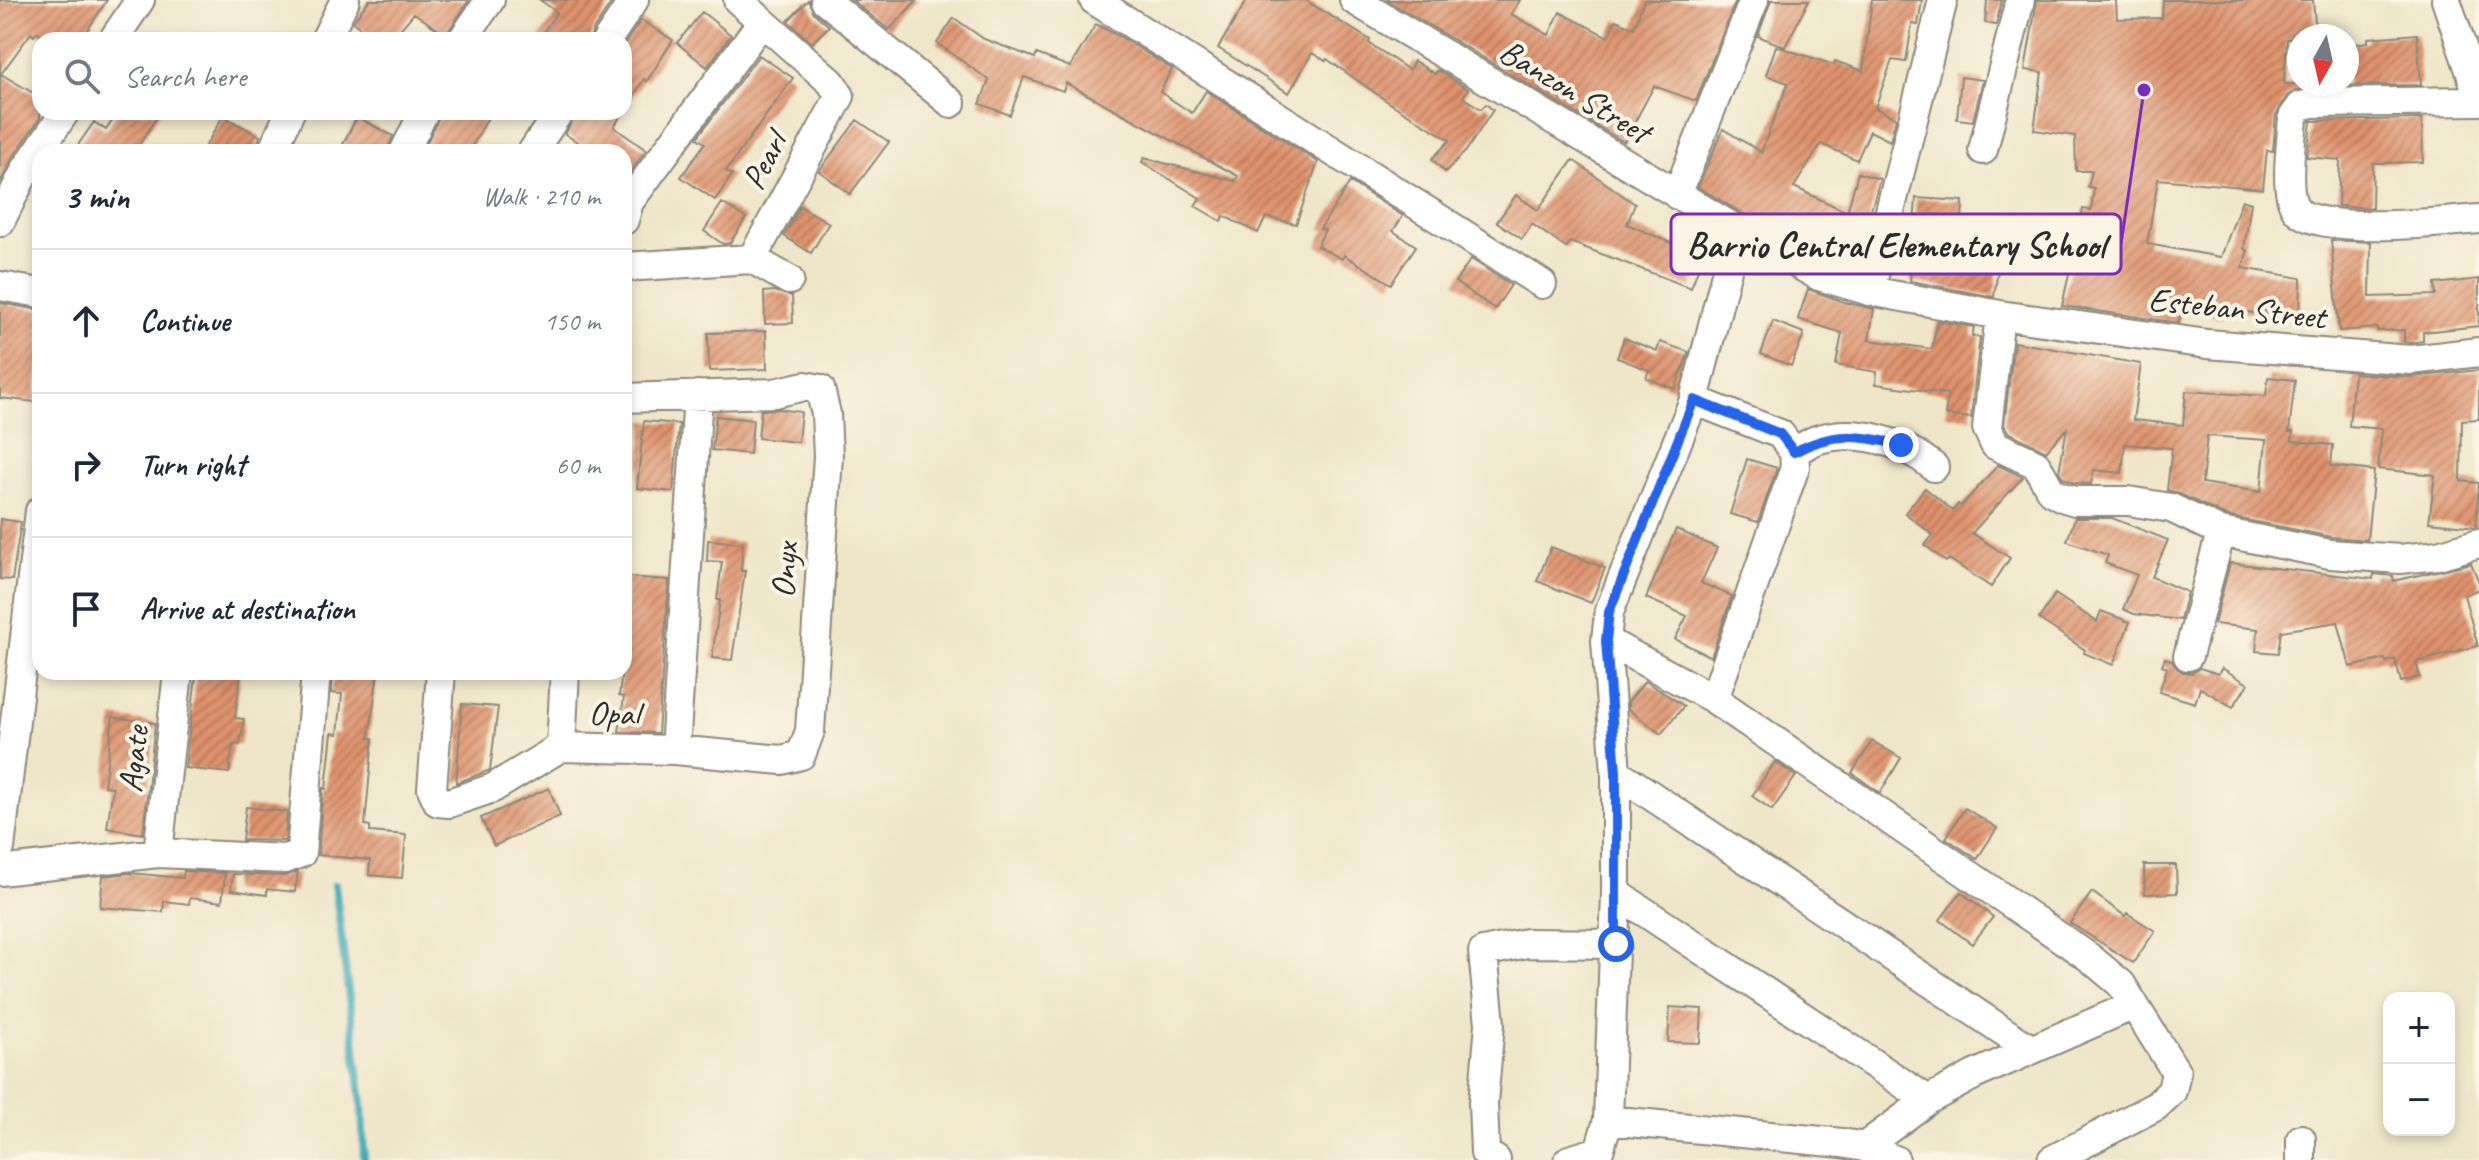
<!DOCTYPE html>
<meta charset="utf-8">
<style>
body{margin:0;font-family:Caveat,sans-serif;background:#f6f6f7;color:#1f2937}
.controls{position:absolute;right:24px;bottom:24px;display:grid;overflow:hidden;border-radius:16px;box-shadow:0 4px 12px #0003}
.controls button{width:72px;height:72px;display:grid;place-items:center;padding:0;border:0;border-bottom:2px solid #e0e1e3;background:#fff;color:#1f2937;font:40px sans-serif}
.compass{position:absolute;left:2287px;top:24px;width:72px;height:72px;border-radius:50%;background:#fff;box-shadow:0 4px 12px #0003;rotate:188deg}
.stop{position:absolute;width:24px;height:24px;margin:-18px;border:6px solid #2563eb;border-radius:50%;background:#fff}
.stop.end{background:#2563eb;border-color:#fff;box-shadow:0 2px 8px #0008}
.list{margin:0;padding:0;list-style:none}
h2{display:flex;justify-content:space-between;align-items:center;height:104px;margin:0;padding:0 32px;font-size:34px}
h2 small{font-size:26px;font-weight:400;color:#747a83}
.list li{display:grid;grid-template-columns:52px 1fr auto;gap:24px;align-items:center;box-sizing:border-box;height:144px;padding:0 32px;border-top:2px solid #e0e1e3}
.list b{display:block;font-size:30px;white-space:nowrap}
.list em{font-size:26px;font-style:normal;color:#747a83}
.icon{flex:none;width:44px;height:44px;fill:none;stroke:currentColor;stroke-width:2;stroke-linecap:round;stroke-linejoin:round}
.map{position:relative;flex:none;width:2479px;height:1160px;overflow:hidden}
.search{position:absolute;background:#fff;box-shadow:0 4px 12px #0003;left:32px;top:32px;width:600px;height:88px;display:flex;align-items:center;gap:20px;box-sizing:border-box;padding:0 28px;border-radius:24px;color:#747a83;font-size:30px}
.panel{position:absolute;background:#fff;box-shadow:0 4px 12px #0003;left:32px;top:144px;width:600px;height:536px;border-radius:24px}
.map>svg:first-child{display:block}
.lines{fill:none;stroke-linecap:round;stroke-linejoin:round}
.stream{stroke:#3cacb7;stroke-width:8}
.building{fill:url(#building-hatch);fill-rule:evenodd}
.minor-casing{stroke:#8d887a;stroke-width:32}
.minor{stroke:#fff;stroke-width:28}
.route{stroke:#2563eb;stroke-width:10}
.labels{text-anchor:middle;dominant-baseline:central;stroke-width:8;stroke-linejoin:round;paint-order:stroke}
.street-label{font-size:34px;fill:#2b2b2b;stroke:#fcf5e5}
.leader{fill:none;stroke:#7b2cbf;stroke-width:3}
.callout-dot{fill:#7b2cbf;stroke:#fcf5e5;stroke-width:3}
.callout{fill:#fcf5e5;stroke:#7b2cbf;stroke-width:3}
.callout-label{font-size:36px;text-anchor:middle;font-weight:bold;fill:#2b2b2b}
</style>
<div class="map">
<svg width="2479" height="1160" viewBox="0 0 2479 1160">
<defs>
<pattern id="building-hatch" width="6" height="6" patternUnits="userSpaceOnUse" patternTransform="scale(2)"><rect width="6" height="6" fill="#de926d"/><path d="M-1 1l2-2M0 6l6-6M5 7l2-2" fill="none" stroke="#b4775a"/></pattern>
</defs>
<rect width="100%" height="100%" fill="#fcf5e5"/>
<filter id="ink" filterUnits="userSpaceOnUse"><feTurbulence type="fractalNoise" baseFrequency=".0125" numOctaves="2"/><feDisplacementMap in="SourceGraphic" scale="16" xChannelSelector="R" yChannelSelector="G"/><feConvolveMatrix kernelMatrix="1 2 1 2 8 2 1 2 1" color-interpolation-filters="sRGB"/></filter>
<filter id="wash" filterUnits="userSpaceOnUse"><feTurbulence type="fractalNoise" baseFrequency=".006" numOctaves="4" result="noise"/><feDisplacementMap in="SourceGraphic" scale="32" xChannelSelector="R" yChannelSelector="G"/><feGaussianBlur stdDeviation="1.8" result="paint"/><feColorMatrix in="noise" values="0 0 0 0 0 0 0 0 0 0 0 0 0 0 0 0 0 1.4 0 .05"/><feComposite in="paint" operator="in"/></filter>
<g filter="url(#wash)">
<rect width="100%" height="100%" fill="#efe6c9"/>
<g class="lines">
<path class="stream" d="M335 885 362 1104 364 1160"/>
</g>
<g id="blocks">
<path class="building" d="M0 0H107L81 40H49L37 32 34 36 31 33 1 74 40 97V118L12 159 0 183Z
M369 0H469L446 35 414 13 391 40H375L353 22Z
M540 0H608L612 2 593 30 590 40H538L557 12Z
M808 0 814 13 829 26 812 43 788 21Z
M852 0H917L889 30Z
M1247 0H1305L1370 40 1369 43 1409 70 1414 61 1435 74 1438 70 1468 89 1463 97 1481 109 1486 104 1493 110 1466 151 1445 172 1432 159 1450 140 1388 102 1327 59 1326 61 1312 53 1289 93 1218 48Z
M1387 0H1520L1511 14 1549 35 1560 12 1608 37 1616 20 1634 28 1644 0H1736L1696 101 1654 86 1624 142Z
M1771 0H1809L1785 47 1758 36Z
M1872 0H1922L1918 25 1912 24 1906 62 1892 60 1875 108 1896 118 1890 141 1870 131 1857 160 1821 144 1794 187 1847 212 1858 173 1880 179 1854 269 1826 260 1807 250 1810 244 1771 226 1769 229 1698 187 1723 129 1761 152 1788 83 1766 75 1776 46 1834 65 1835 61 1863 71Z
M1987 0H2002L1996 25 1985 23Z
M2037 0H2116L2117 19 2162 18 2163 0H2313L2316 36 2287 39 2284 84H2347V45L2368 42V38L2417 34 2421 85 2312 86 2297 90 2287 96 2276 115 2273 151 2267 150 2263 189 2158 179 2147 244 2221 257 2242 200 2251 203 2244 249 2248 251 2242 268 2301 278 2300 319 2224 309 2221 318 2182 305 2179 323 2062 306 2083 209 2091 210 2094 188 2088 187 2092 171H2076L2075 136 2034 130 2042 72 2025 70Z
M702 12 731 35 707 67 677 43Z
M954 18 984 39 1035 58 1037 54 1070 67 1096 24 1119 36 1172 69 1160 92 1192 113 1206 91 1318 162 1296 224 1266 217 1258 233 1224 216 1221 221 1195 206 1200 198 1142 162 1144 158 1235 181 1238 176 1066 83 1063 91 1024 77 1010 115 980 104 989 80 937 43Z
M641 20 673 40 647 81 644 79 624 111V45Z
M759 55 793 78 726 171 732 175 715 200 681 177 705 143 697 138Z
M1961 77 1983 80 1973 121 1957 119Z
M118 112H160L136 150 138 152H89L78 145 94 122 106 130Z
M441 112H491L469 152H430L424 149Z
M576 112H623L614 127 646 150 624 180V152H593L565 134Z
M223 116 260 136 255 152H202Z
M357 117 393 136 387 152H339Z
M2422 119 2423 162 2373 163 2372 208 2338 206 2340 160 2307 157 2311 121Z
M857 120 889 142 850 194 819 171Z
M1573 160 1635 204 1627 224 1678 246 1682 236 1707 245 1691 288 1570 242 1566 248 1532 224 1522 239 1497 222 1516 195 1538 210Z
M1350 182 1403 216 1393 231 1416 246 1391 284 1344 255 1342 259 1317 246 1325 230 1320 229Z
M1916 198 1963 201 1961 243 2001 248 1994 297 1910 281Z
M722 203 746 218 730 243 723 244 704 231Z
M800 206 829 223 811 253 784 236Z
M2331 240 2371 242 2370 297 2436 295 2435 284 2479 279V326L2423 332V341L2411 343 2404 342V330L2377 331V328L2339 331Z
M1471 259 1511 285 1495 309 1455 282Z
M1808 289 1844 302 1874 309 1869 340 1932 349 1937 321 1974 327 1972 336 1980 337 1971 418 1945 415 1948 394 1876 384 1877 372 1836 365 1842 333 1798 319Z
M774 291 792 296 793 323 765 324 764 292Z
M0 303 40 310V357L35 402 0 398Z
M1773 321 1804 333 1791 366 1761 354Z
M766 331 767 369 709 371 708 333Z
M1624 338 1657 351 1660 342 1689 352 1675 389 1646 378 1649 370 1617 358Z
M2014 342 2141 364 2133 420 2183 425 2186 391 2266 396 2268 377 2295 380 2289 432H2293L2292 441 2333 445 2331 466 2374 471 2367 540 2332 537 2226 516 2178 493 2167 490 2172 448 2125 444 2122 473 2094 470 2091 484 2074 483 2063 478 2059 471 2067 428 2046 451 2008 432 2004 425ZM2207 436 2266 440 2261 492 2202 483Z
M2479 370V419L2462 420 2461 481 2479 483 2476 527 2429 522 2435 475 2378 469 2382 429 2349 426 2354 373 2410 377Z
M778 409 801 412 798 442 758 438 761 410Z
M716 416 753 420 750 454 712 450Z
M644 421 679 424 673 492 637 488Z
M1747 459 1777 468 1758 522 1730 514Z
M1998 465 2023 477 1972 533 2010 558 1991 587 1949 559 1946 562 1925 545 1933 535 1905 513 1925 488 1953 511 1958 504 1961 506Z
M2075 518H2112L2168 540 2152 577 2187 592 2180 620 2134 614 2123 609 2137 575 2105 563 2108 555 2067 541Z
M0 519 21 522 12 580 0 579Z
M1676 529 1717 548 1701 583 1732 596 1711 657 1675 639 1687 616 1646 598Z
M708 540 743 543 741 571H745L732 660 712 658 720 600H717L722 562 707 561Z
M1551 547 1605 568 1591 603 1537 581Z
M2230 563 2373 579 2374 574 2393 576 2394 581 2471 563 2479 582V589L2464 595 2478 646 2416 662 2420 677 2401 682 2395 659 2386 662 2385 659 2350 667 2338 622 2281 631 2278 653 2256 651 2258 629 2214 624Z
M627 577 669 580 658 733 619 732 624 697 619 696 622 672H624Z
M2055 594 2097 622 2101 611 2130 622 2113 665 2084 653 2085 650 2039 619Z
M2165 658 2172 660 2176 667 2183 672 2192 673 2200 668 2218 674 2222 668 2248 684 2233 707 2200 688 2195 703 2159 692 2167 668 2162 665Z
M200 672H241L235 718 244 719 240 745 233 744 229 773 185 768 196 676 199 677Z
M334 672H378L369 738H373L365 825 370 826V832L406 835 402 878 369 875 370 860 318 855 323 788 326 789 332 733 338 734 342 694 331 693Z
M1645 681 1684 706 1661 734 1628 709V702Z
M462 704 498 707 490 770 456 783Z
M113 717 155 723 143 834 107 828 113 787 104 786Z
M1872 741 1901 758 1880 793 1852 773Z
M1775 762 1796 776 1772 810 1752 796Z
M549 788 560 816 494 846 481 818Z
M246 807 287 812 285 841 242 840Z
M1965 808 1997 828 1977 859 1946 838Z
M2144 865H2176L2177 893 2145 894Z
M184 871 225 873 222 902 190 898 189 904 164 901 163 912 100 907 103 876 130 873 183 878Z
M298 872 295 892 267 889V895L231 890 233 874 284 876Z
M1961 892 1993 917 1972 944 1940 920Z
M2092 892 2125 916 2127 913 2155 931 2133 963 2070 923Z
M1670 1007 1702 1009 1700 1043 1668 1042Z"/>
</g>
</g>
<g filter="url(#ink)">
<use href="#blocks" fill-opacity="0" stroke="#8d887a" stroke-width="2"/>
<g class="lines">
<defs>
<path id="minor" d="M738 0 831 82 840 96 752 259
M825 0 951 103
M1094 0 1542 284
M1354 0 1737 230 1819 276 1870 291 2000 315 2207 344 2411 360 2479 352
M2446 0 2479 97
M113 40 140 0
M325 40 345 0
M462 40 490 0
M607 40 634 0
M2479 101 2313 103 2301 106 2293 117C2292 138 2283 192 2296 209 2317 236 2445 222 2479 219
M1983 150 2020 0
M272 152 290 112
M404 152 424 112
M532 152 559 112
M1677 195 1754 0
M624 220 629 202 761 23
M0 222 26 169 65 112
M1737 230 1694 400 1609 612 1606 641 1714 699 2090 958 2121 984 2176 1072 2172 1091 2156 1106 2052 1160
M624 267 752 259 789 280
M0 286 40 293
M1870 291 1943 0
M2000 315 1987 428 1995 445 2036 464 2051 491 2062 497 2075 501H2128L2171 508 2221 532 2330 554 2400 559 2438 555 2479 543
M1694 400 1780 434 1794 452 1795 467 1714 699
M1794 452C1801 448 1809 443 1816 440 1856 427 1904 442 1934 467
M2188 656 2221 532
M441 672 432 789 438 802 449 803 493 788 561 747 675 750 782 760 801 755 810 731 828 456 826 414 820 389 805 386 774 393 624 398
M561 747 565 672
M675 750 698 395
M1616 772 2030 1049
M0 848 40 511
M158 853 178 672
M0 871 158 853 285 859 301 853 316 672
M1616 893 1928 1100
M1608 1120 1842 1143 1864 1147 1895 1160
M1864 1147 1928 1100 1974 1075 2134 1005
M1496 1160 1485 1153 1483 1103 1490 1024 1483 952 1527 943 1616 944
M1569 1160 1599 1151 1608 1120 1616 893V772L1606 641
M2301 1160V1139"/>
</defs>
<use href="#minor" class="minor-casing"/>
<use href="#minor" class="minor"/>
</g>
</g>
<g class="lines" filter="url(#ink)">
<path class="route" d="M1616 944V772L1606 641 1609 612 1694 400 1780 434 1794 452C1834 431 1858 435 1901 445"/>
</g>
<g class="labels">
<g class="street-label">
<text transform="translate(1575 91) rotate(31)">Banzon Street</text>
<text transform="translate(764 161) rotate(-62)">Pearl</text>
<text transform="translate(2237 308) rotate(6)">Esteban Street</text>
<text transform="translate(784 570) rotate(-86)">Onyx</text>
<text transform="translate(614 713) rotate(1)">Opal</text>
<text transform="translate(133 759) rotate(-84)">Agate</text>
</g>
</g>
<path class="leader" d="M2144 90L2121 244"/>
<circle class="callout-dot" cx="2144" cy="90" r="8"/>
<rect class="callout" x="1671" y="214" width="450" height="60" rx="8"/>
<g class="callout-label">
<text x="1896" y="257">Barrio Central Elementary School</text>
</g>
</svg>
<div class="controls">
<button>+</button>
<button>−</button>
</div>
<svg class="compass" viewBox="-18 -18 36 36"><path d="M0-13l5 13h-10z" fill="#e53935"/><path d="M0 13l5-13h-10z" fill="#747a83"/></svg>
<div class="stop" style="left:1616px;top:944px"></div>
<div class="stop end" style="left:1901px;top:445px"></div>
<div class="search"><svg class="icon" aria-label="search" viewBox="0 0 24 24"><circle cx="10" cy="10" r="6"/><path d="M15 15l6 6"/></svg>Search here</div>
<section class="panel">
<h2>3 min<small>Walk · 210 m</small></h2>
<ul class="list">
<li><svg class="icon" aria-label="ahead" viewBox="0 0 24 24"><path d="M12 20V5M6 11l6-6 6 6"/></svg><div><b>Continue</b></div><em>150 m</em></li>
<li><svg class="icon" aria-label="right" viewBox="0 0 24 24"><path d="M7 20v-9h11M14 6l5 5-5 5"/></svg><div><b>Turn right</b></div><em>60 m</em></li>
<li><svg class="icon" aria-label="arrive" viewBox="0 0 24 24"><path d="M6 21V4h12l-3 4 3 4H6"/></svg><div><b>Arrive at destination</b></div></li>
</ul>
</section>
</div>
